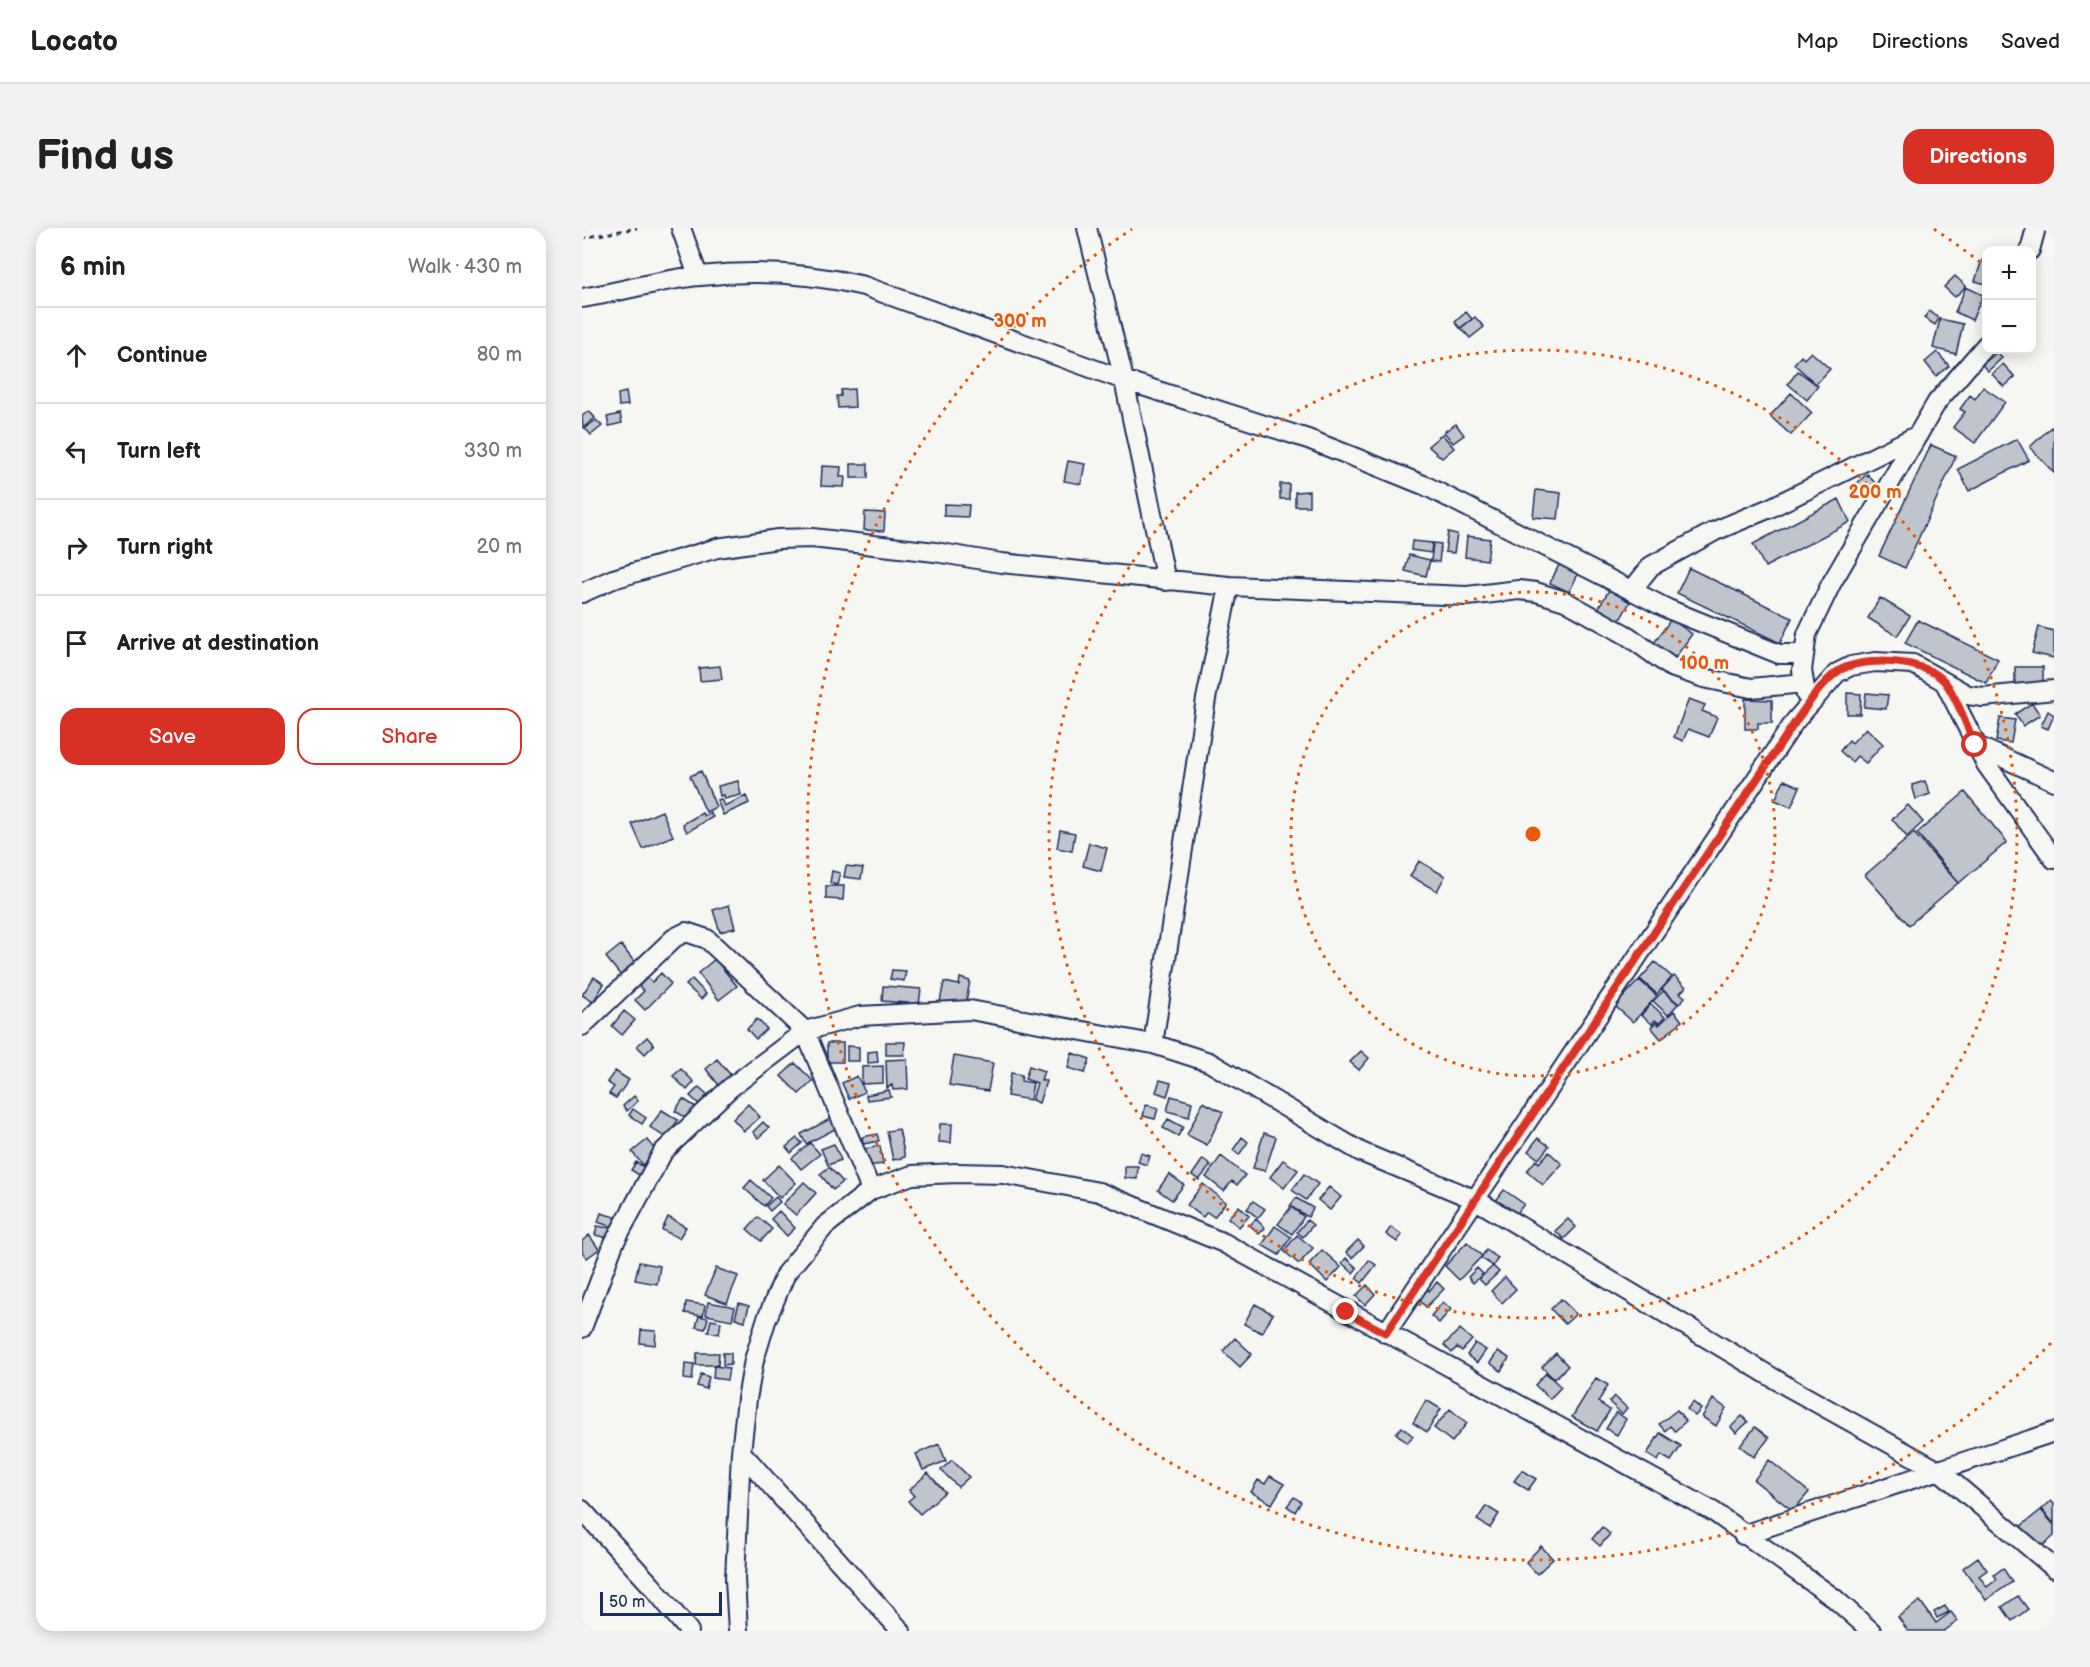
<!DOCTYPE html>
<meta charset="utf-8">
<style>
body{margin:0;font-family:"Balsamiq Sans",sans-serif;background:#f2f2f2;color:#202124}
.controls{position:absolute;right:18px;top:18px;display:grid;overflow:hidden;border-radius:12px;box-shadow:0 3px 15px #0003}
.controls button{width:54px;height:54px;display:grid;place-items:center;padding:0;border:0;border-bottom:2px solid #e0e0e0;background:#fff;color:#202124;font:30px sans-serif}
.scale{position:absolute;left:18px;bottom:15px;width:122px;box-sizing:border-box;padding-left:6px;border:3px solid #1b2f5e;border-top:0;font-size:16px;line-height:21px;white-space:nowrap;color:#1b2f5e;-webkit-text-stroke:4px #f6f6f2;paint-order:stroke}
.stop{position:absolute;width:18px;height:18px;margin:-14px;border:4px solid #d93025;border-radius:50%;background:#fff}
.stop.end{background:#d93025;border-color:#fff;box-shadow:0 2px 6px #0008}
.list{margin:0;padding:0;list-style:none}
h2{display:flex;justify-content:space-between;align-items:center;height:78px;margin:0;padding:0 24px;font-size:26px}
h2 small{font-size:20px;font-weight:400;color:#757577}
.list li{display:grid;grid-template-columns:39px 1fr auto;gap:18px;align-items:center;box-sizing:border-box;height:96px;padding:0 24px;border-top:2px solid #e0e0e0}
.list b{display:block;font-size:22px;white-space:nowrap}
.list em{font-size:20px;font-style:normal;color:#757577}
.actions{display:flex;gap:12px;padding:18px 24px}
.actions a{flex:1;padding:14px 0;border:2px solid #d93025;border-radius:18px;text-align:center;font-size:21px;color:#d93025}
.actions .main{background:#d93025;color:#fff}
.icon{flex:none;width:33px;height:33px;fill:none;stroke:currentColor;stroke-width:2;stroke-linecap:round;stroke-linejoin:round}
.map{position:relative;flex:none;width:1472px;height:1403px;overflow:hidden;border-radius:18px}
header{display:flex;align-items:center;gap:36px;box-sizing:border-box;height:84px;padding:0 30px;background:#fff;border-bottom:2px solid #e0e0e0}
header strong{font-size:28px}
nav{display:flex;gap:33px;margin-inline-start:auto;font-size:21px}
.intro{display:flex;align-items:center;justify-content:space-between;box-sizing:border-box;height:144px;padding:0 36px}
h1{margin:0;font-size:42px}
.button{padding:15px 27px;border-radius:18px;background:#d93025;color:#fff;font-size:21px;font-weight:700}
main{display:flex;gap:36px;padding:0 36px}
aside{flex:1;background:#fff;border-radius:18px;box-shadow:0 3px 15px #0003}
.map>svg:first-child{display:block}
.building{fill:#c0c4cd;stroke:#1b2f5e;stroke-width:1.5}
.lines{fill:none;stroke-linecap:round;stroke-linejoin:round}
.minor-casing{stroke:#1b2f5e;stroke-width:22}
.path{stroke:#1b2f5e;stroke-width:3;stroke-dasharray:4.5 4.5;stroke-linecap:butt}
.minor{stroke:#f6f6f2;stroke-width:18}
.route{stroke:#d93025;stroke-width:8}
.ring{fill:none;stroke:#e8590c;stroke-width:3;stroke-dasharray:3 6}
.centre{fill:#e8590c;stroke:#f6f6f2;stroke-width:3}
.ring-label{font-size:18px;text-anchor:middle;font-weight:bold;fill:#e8590c;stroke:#f6f6f2;stroke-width:4.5;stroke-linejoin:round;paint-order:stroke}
</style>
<header>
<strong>Locato</strong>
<nav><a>Map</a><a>Directions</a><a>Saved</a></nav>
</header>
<div class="intro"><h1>Find us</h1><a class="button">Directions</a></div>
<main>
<aside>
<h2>6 min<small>Walk · 430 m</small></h2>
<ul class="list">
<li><svg class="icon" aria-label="ahead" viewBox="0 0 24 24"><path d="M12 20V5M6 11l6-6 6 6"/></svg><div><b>Continue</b></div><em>80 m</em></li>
<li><svg class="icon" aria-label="left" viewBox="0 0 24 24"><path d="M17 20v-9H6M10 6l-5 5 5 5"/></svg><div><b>Turn left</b></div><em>330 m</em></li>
<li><svg class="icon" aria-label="right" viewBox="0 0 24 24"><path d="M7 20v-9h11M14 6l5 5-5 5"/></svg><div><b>Turn right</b></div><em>20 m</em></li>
<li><svg class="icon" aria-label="arrive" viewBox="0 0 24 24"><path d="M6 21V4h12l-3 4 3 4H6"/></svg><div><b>Arrive at destination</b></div></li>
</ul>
<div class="actions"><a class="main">Save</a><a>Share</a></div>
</aside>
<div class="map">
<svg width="1472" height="1403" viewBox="0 0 1472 1403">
<rect width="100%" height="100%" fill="#f6f6f2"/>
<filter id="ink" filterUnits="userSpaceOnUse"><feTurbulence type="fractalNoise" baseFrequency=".0167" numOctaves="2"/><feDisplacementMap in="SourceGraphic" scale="12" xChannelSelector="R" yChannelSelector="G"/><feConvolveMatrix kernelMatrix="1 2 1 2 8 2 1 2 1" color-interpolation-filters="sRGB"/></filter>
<g filter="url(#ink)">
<path class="building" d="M1400 32 1404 33V56L1393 53Z
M1373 48 1384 58 1373 69 1362 59Z
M1384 59 1401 67 1390 92 1373 84Z
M1347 83 1357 90 1353 97 1342 90Z
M884 84 890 91 878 100 873 94Z
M893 89 902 99 888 110 879 100Z
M1358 91 1381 96 1374 126 1351 120Z
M1229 124 1248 141 1234 156 1212 136 1219 128 1222 131Z
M1355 124 1367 138 1354 148 1343 134Z
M1415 124 1420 130 1406 143 1400 137Z
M1421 136 1433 149 1422 159 1410 146Z
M1216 143 1236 158 1225 172 1206 156Z
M1401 159 1423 174 1393 215 1371 199 1383 184 1378 181 1388 167 1393 171Z
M272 161 273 179 256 180 255 168H259V162Z
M44 164 46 177 37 178 36 166Z
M1209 165 1230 185 1209 207 1188 188Z
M7 183 13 190 1 200 0 188Z
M38 186 40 195 27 198 25 189Z
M14 192 20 198 9 207 3 200Z
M874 196 882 207 871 215 862 204Z
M1469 199 1472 203V245L1448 219Z
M860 206 872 220 860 230 846 218Z
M1435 211 1447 232 1387 263 1376 241Z
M1349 217 1374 228 1323 340 1297 328Z
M486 233 503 236 499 256 482 253Z
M269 236H286V250H269Z
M240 238 259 239 258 249H263L262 259 239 258Z
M1285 246 1293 255 1280 267 1272 258Z
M698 256H707V271H698Z
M954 262 979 265 976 291 951 289Z
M727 263V278H713V264Z
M1257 271 1268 294 1183 339 1171 316Z
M362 276 387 277 386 289 362 288Z
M283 284 303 285 302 303 282 302Z
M866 304 875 306 872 325 863 324Z
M885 308 908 311 905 332 883 329Z
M830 313 850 315 849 325 829 322Z
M851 315 859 316 857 334 849 333Z
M827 327 848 332 844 348 823 343Z
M979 333 998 342 987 364 968 355Z
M1107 340 1210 390 1198 415 1095 365Z
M1027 362 1048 374 1035 397 1014 385Z
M1298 370 1328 388 1315 408 1286 390Z
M1089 391 1110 406 1093 430 1072 415Z
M1336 392 1416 431 1404 455 1323 415Z
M1457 399 1472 403V430L1450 425Z
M138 438 140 451 118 453 117 440Z
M1433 439H1461V456H1433Z
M1265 465 1279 466 1278 486H1265Z
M1284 465 1306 467 1304 481 1282 479Z
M1107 471 1123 477 1120 483 1135 489 1127 509 1106 501 1101 513 1092 509Z
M1163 471 1190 472V495H1176V501H1163Z
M1450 475 1458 487 1441 498 1433 486Z
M1466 483 1472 487 1466 501 1459 498Z
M1418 490 1433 492 1429 515 1414 513Z
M1284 500 1301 516 1284 535 1275 528 1270 534 1258 523 1267 512 1270 515Z
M119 543 134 579 124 584 108 548Z
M1202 552 1218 559 1209 579 1193 572Z
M156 553 159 567 142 571 141 567 138 568 136 558Z
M1343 553 1348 566 1334 571 1330 557Z
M1383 564 1425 614 1377 655 1335 605Z
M164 568 167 575 141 587 135 572 139 571 142 578Z
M1326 577 1341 594 1325 609 1310 591Z
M80 583 91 608 61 621 50 596Z
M128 584 131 589 105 604 101 596 120 585 122 588Z
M478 602 493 605 490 623 475 620Z
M1332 605 1376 655 1327 697 1283 647Z
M507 615 525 620 519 643 501 638Z
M837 633 863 648 855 663 828 648Z
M264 638 281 640 279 651 262 649Z
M250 643 258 645 255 657 248 655Z
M244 658H262L261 672 244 671Z
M147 677 153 700 138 704 131 682Z
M39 717 54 736 39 748 24 729Z
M133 731 155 758 137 772 116 745Z
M1073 734 1090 749 1075 766 1058 751Z
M310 742 324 743 322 753 308 751Z
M79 745 89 756 63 782 53 772 62 763 57 758 65 750 70 754Z
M1092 748 1104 759 1098 765 1103 769 1097 776 1080 761Z
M12 749 22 756 11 774 0 767Z
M378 750 388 753 383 779 358 774 362 754 377 757Z
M110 751 124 766 119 771 104 757Z
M1057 752 1075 768 1051 794 1033 778Z
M301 758 339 761 337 776 300 773Z
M1081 763 1096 776 1086 787 1071 773Z
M1069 776 1083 789 1077 795 1073 792 1070 796 1059 787Z
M42 783 53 792 40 807 30 798Z
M1092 783 1100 793 1079 811 1069 799 1074 794 1077 797Z
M175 791 185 801 174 811 165 801Z
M65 809 72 817 63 826 55 818Z
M304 814H323L322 827H304Z
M245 815H261V834H245Z
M265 818 277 819V833H265Z
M295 823 296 834 286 835V824Z
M779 823 787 830 777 842 768 834Z
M490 825 508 831 503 845 486 840Z
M372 828 411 835 406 863 367 857Z
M135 831 152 851 140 861 124 841Z
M325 831 326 861 311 862 310 857 305 860 304 832Z
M213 835 231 853 217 866 199 848Z
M301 838V855L280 856V839Z
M447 838 462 843 459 852 464 853 457 875 450 872 455 855 443 851Z
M99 841 112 854 105 862 91 848Z
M33 843 47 852 34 870 27 866 32 859 25 854Z
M429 845 440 847 439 853 451 855 448 872 425 868Z
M275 848 283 864 267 871 260 855Z
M578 852 589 855 585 868 574 864Z
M117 859 126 867 117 876 108 868Z
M307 862 309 869 285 872 284 867Z
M52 868 56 873 45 883 41 878Z
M589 868 610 874 607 889 585 883Z
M101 871 117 881 109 893 93 883Z
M621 874 641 884 625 917 605 907Z
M166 876 178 889 162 903 151 891Z
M564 877 576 880 573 891 561 888Z
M51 881 64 890 60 896 47 887Z
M80 882 96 892 84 910 68 899Z
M250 890 255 900 224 916 219 906Z
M586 891 601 899 596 908 581 900Z
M181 894 187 900 176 910 171 904Z
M358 896H370L369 915 357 914Z
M317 901 323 929 311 932 305 903Z
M682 905 694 909 683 943 671 940Z
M295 906 297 913 281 916 280 909Z
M660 909 666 914 657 927 651 922Z
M215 910 220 915 209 925 204 919Z
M956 910 967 918 957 931 946 923Z
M65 912 76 925 61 937 50 924Z
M228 915 238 926 219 941 210 930Z
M252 916 259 932 246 937 239 921Z
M298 918 301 936 284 938 282 921Z
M967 924 980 936 961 957 945 943 954 932 957 935Z
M559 925 568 928 565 937 556 934Z
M639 928 663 947 655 957 650 953 642 963 624 949Z
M621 931 629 937 617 952 610 947Z
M701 932 716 942 702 960 688 949Z
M54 934 67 942 62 950 49 942Z
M197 937 214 955 198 970 181 952Z
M543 938H556L555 951 543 950Z
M247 939 261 954 251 962 238 946Z
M587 946 602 957 590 972 576 962Z
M722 946 736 956 724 972 710 962Z
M169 952 189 970 182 978 162 960Z
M222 954 234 965 214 987 201 976Z
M621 956 644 974 632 989 625 984 621 989 605 977Z
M747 959 759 969 748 982 736 972Z
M922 962 942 976 933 988 913 974Z
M194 969 198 974 188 983 184 978Z
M714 970 731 980 726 989 708 978Z
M671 973 683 981 676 990 665 981Z
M657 978 667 988 657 999 646 990Z
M709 979 722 989 710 1006 696 996Z
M197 983 213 1000 205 1008 189 991Z
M19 985 36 990 33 1000 16 994Z
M86 989 104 999 97 1010 80 1002Z
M176 989 190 1001 179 1013 165 1001Z
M674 991 683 1000 677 1006 668 997Z
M986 991 994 999 982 1011 973 1003Z
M725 992 731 997 721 1009 715 1004Z
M15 998 28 1000 26 1010 13 1007Z
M693 998 709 1009 697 1027 680 1017Z
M809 999 820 1007 815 1014 804 1006Z
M7 1007 17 1021 5 1030 0 1024V1013Z
M715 1007 731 1020 717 1036 702 1023Z
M776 1012 782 1018 770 1030 764 1024Z
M885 1014 900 1028 877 1052 863 1038Z
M740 1022 759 1039 745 1054 727 1036Z
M904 1022 916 1030 911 1038 899 1030Z
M764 1030 775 1040 771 1045 760 1035Z
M787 1032 794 1037 780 1055 774 1050Z
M57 1034 78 1038 75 1056 53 1052Z
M911 1038 917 1044 903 1057 897 1051Z
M134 1040 156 1048 145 1075 123 1067Z
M895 1040 901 1046 891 1055 886 1049Z
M923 1049 934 1061 920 1075 909 1063Z
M855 1054 862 1061 844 1079 834 1069 844 1059 847 1063Z
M785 1057 793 1066 783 1077 774 1068Z
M979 1071 994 1086 983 1096 969 1081Z
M104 1074 123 1077 121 1088 103 1085Z
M126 1074 153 1079 150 1092 124 1087Z
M861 1074 869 1081 857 1095 849 1088Z
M157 1075 167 1078 163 1093 153 1090Z
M673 1076 691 1086 680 1105 662 1096Z
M117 1088 126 1090 123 1101 114 1099Z
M129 1092 139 1094 137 1106 126 1104Z
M878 1101 890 1112 880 1123 875 1119 870 1125 862 1117Z
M59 1102 74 1103 73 1117 58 1115Z
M653 1110 670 1126 658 1139 641 1123Z
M893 1115 904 1122 895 1135 885 1127Z
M916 1123 927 1130 919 1143 908 1135Z
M115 1125H137L136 1137H114Z
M141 1125H149V1136L141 1137Z
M974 1125 986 1138 972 1151 960 1139Z
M103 1135 112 1136 110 1152 102 1151Z
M132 1138 147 1140 145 1152 131 1150Z
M964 1145 979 1159 968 1171 953 1157Z
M119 1146 127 1149 124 1161 115 1158Z
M1014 1150 1026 1157 1016 1174 1028 1182 1015 1203 990 1189Z
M1032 1168 1045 1180 1040 1186 1027 1174Z
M1131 1171 1144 1180 1134 1198 1120 1189Z
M844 1172 859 1181 845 1204 831 1195Z
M1111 1174 1119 1181 1113 1188 1105 1181Z
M868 1181 885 1195 870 1214 852 1200Z
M1095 1182 1104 1193 1093 1203 1088 1198 1083 1203 1077 1196Z
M1034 1184 1044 1191 1035 1207 1024 1201Z
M1160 1188 1166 1194 1154 1205 1149 1199Z
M820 1199 831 1208 825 1215 814 1205Z
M1173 1199 1187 1210 1172 1229 1158 1218Z
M1078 1205 1099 1218 1089 1233 1079 1227 1076 1233 1065 1226Z
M357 1216 364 1233 341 1242 334 1226Z
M370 1232 387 1249 376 1259 359 1242Z
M1187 1232 1227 1264 1211 1283 1172 1252Z
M940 1242 954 1251 946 1262 932 1253Z
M346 1245 363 1264 338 1286 326 1273 332 1268 327 1262Z
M688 1248 702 1256 690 1276 669 1264 676 1252 683 1256Z
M712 1269 719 1274 713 1284 705 1278Z
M1469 1273 1472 1276V1296L1460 1281Z
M904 1278 917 1286 908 1300 895 1292Z
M1459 1282 1472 1297V1308L1458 1320 1439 1298Z
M1020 1299 1028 1306 1018 1318 1010 1311Z
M959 1318 971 1331 955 1346 944 1334Z
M1396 1329 1405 1342 1397 1348 1405 1359 1415 1351 1412 1347 1421 1340 1430 1354 1404 1372 1381 1340Z
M1436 1368 1446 1381 1430 1393 1420 1379Z
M1338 1373 1354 1395 1369 1384 1376 1393 1362 1403H1326L1316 1389Z
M1363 1378 1367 1384 1355 1390 1352 1384Z"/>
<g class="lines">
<defs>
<path id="minor" d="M99 0 116 48
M505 0 542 152 584 353
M1448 22 1454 0
M0 70C39 64 79 51 118 48 173 42 228 45 282 58L542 152 726 211 792 237 844 258 1086 381 1197 426H1222
M1050 362 1069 338 1133 303 1188 280 1336 207
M0 365 31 351 135 320 196 311 230 310 353 324 419 335 647 358 885 368 937 362 954 364 983 373 1046 408 1089 439 1122 450 1169 460 1222 455
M1363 455 1404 536 1472 631
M1224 467 1220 442 1225 406 1249 356 1355 174 1404 117
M1393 517 1472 553
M0 798 92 710 104 704 125 711 223 803 289 962
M571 816 624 471 647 358
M0 1100 32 1015 81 924 148 860 223 803 278 788 388 782 571 816 627 834 779 924 894 972 1208 1160 1359 1244 1472 1340
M804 1105 1213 493 1255 445 1269 438 1293 434 1331 436 1386 467 1401 469 1472 462
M159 1224 319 1403
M0 1282 69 1357 107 1403
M1161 1307 1472 1204
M156 1403 153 1351 159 1224 165 1171 172 1132 184 1093 204 1045 243 998 289 962 330 947 375 945 421 946 517 964 642 1015 1132 1284 1252 1370 1289 1403"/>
</defs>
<use href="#minor" class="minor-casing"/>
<path class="path" d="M0 10 55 0"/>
<use href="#minor" class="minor"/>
</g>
</g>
<g class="lines" filter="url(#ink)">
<path class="route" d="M764 1084 804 1105 1214 493C1225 477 1239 456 1255 444 1279 427 1344 431 1363 454 1375 469 1385 499 1393 517"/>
</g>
<g class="ring">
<circle cx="951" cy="606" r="242"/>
<circle cx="951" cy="606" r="484"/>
<path d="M1469 1115A726 726 0 1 1 550 1M1352 1A726 726 0 0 1 1403 38"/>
</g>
<circle cx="951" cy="606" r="9" class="centre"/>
<g class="ring-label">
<text x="438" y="99">300 m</text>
<text x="1293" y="270">200 m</text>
<text x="1122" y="441">100 m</text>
</g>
</svg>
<div class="controls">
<button>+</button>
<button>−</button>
</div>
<div class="scale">50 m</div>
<div class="stop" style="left:1393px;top:517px"></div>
<div class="stop end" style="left:764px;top:1084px"></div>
</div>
</main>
